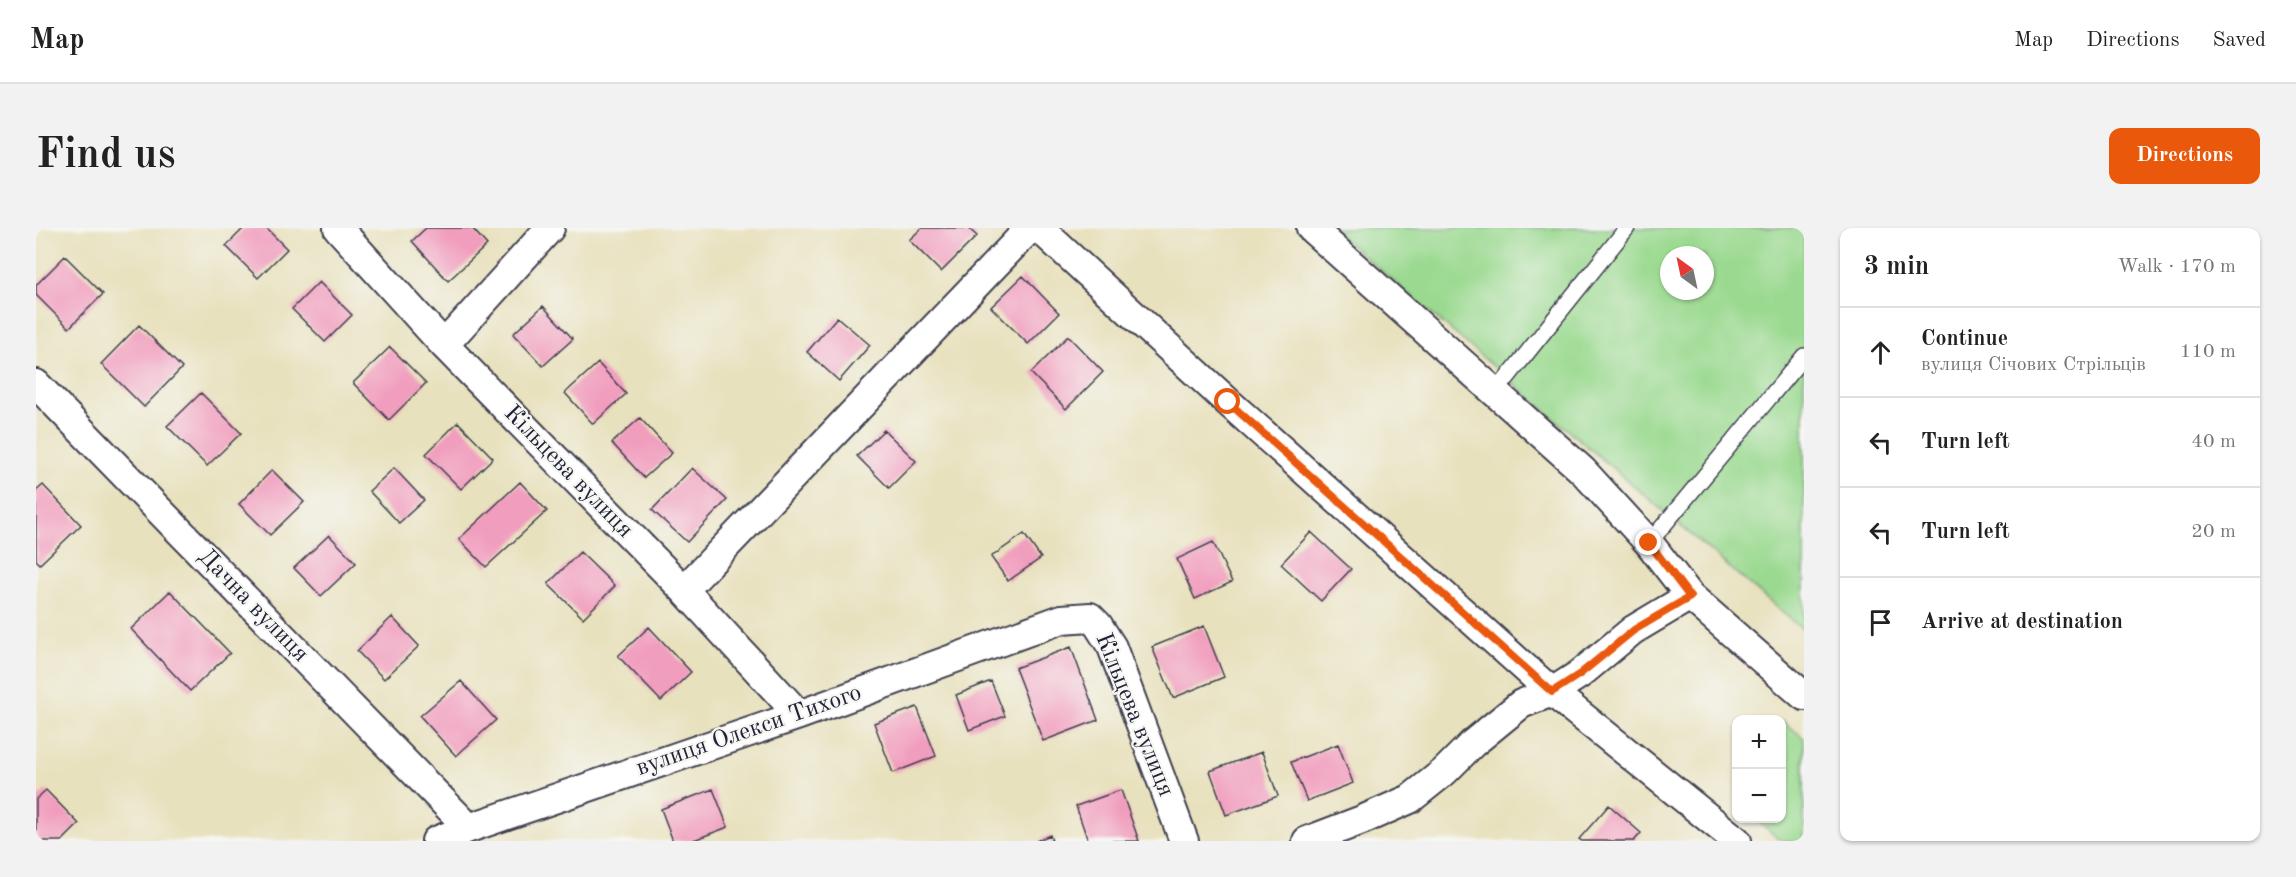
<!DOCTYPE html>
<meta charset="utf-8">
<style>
body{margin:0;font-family:"Old Standard TT",serif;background:#f2f2f2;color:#222}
.controls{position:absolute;right:18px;bottom:18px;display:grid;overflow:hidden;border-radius:12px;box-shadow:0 2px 4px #0004}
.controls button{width:54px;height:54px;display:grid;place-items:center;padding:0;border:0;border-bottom:2px solid #e0e0e0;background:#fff;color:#222;font:30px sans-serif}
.compass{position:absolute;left:1624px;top:18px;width:54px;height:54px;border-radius:50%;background:#fff;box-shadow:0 2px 4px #0004;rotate:327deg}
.stop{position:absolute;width:18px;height:18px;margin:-14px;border:4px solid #ea580c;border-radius:50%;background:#fff}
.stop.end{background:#ea580c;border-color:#fff;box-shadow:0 2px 6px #0008}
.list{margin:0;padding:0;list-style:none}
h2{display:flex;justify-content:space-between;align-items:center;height:78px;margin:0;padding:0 24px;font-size:26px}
h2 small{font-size:20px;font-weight:400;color:#767676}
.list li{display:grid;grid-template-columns:39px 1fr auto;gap:18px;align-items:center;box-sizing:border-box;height:90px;padding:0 24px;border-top:2px solid #e0e0e0}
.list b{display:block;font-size:22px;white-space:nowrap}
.list p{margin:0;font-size:20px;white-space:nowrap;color:#767676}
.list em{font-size:20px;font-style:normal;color:#767676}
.icon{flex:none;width:33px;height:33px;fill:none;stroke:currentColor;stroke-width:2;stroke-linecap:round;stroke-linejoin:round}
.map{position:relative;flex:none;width:1768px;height:613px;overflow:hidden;border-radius:12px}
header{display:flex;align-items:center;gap:36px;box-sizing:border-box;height:84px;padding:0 30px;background:#fff;border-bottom:2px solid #e0e0e0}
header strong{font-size:28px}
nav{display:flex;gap:33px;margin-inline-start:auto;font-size:21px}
.intro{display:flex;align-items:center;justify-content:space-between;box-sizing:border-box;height:144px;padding:0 36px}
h1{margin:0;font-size:42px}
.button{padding:15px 27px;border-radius:12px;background:#ea580c;color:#fff;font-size:21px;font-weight:700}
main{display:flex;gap:36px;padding:0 36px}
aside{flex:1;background:#fff;border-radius:12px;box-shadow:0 2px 4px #0004}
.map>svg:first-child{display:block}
.green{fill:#9ad98f;stroke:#5e7e65;stroke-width:1.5;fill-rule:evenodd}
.building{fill:#f19dbd}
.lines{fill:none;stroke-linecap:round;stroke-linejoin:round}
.lane-casing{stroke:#403f4e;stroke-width:18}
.street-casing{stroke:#403f4e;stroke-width:32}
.lane{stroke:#fff;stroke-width:15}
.street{stroke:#fff;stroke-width:28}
.route{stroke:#ea580c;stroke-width:8}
.labels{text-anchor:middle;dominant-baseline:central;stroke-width:4.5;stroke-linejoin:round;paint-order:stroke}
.street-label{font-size:24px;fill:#22223b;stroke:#f6f6f2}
</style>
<header>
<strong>Map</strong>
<nav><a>Map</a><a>Directions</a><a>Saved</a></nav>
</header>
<div class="intro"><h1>Find us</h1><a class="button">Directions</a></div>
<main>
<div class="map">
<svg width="1768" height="613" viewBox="0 0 1768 613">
<rect width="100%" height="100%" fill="#f6f6f2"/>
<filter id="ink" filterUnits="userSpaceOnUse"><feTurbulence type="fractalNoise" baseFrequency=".0167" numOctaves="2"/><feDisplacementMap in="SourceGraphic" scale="12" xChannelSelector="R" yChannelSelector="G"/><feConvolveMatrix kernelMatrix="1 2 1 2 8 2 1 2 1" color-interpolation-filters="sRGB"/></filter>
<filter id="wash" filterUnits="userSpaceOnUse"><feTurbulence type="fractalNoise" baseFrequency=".008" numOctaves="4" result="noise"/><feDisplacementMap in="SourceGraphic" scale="24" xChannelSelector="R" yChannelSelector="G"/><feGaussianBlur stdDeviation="1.35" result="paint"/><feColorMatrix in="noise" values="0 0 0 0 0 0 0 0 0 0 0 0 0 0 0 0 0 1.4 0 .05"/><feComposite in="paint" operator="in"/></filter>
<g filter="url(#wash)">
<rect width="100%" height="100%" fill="#e8e1bd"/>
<path class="green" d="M1295 0H1768V403ZM1633 27H1669V63H1633Z
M1746 493 1768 510V613H1746L1719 591 1746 590Z"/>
<g id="blocks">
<path class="building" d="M208 0H230L251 21 222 50 190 18Z
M390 0H436L451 17 412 53 376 13Z
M886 0H932L941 8 905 44 873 12Z
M29 28 67 66 33 100 0 67V57Z
M987 48 1023 85 992 116 955 79Z
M283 54 316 87 289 114 256 81Z
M507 78 537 111 507 138 477 106Z
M801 89 834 117 803 153 771 124Z
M103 97 146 140 108 179 65 136Z
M1032 108 1067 144 1030 181 995 145Z
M354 119 390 155 353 192 317 155Z
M562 135 590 166 557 196 529 165Z
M165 165 205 205 171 238 131 198Z
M604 190 636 225 608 250 576 215Z
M422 194 457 230 425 261 390 226Z
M848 202 880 233 853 260 821 228Z
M358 240 388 272 363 295 333 263Z
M656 240 691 272 651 314 616 282Z
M236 242 268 274 234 307 203 276Z
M484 254 511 283 450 339 423 311Z
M7 257 45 297 4 336 0 332V263Z
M1275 304 1315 341 1285 373 1245 336Z
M988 306 1005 330 972 353 955 329Z
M293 307 320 335 285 368 258 340Z
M1177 314 1196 354 1159 371 1141 331Z
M544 324 579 358 547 390 512 356Z
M134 363 194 425 154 463 95 401Z
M356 389 383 418 348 451 321 423Z
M1168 398 1188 449 1137 470 1116 419Z
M613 399 655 444 625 473 582 428Z
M1035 419 1062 492 1007 513 979 440Z
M425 453 460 492 420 528 384 488Z
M955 453 969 488 933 502 920 467Z
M881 479 900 528 857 545 838 495Z
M1302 516 1317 555 1271 573 1255 534Z
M1226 524 1242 568 1190 587 1174 543Z
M677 561 692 599 655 613H637L625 581Z
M10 562 43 596 26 613H4L0 609V571Z
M1085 562 1103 613H1052L1040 578Z
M1573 577 1605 605 1598 613H1546L1543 611Z
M1014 607 1016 613H1000Z"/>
</g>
</g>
<g filter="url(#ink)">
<use href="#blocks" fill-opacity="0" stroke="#403f4e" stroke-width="1.5"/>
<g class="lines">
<defs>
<path id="lane" d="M1459 165 1591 0
M1613 315 1768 128"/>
<path id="street" d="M302 0 408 117 648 362 763 487
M1003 0 1192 174 1516 464 1701 613
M1275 0 1547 243 1613 315 1654 368 1768 468
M408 117 514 0
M0 156 433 600
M648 362 994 0
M400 613 433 600 763 487 1026 391 1054 389 1062 397 1076 419 1148 613
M1271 613 1326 592 1374 571 1409 543 1436 516 1485 476 1516 464 1544 446 1597 402 1654 368"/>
</defs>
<use href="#lane" class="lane-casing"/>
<use href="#street" class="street-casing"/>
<use href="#lane" class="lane"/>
<use href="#street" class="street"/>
</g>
</g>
<g class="lines" filter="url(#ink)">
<path class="route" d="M1192 174 1516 464 1544 446 1598 402 1654 369 1613 315"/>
</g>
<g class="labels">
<g class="street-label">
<text transform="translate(532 244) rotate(46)">Кільцева вулиця</text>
<text transform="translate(217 378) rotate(46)">Дачна вулиця</text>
<text transform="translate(1098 487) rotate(68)">Кільцева вулиця</text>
<text transform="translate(713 503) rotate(-19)">вулиця Олекси Тихого</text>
</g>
</g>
</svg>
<div class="controls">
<button>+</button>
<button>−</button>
</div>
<svg class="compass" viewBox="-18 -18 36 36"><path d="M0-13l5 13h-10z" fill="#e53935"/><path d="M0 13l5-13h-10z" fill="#767676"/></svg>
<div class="stop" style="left:1192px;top:174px"></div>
<div class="stop end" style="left:1613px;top:315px"></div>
</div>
<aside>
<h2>3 min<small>Walk · 170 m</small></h2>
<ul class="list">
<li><svg class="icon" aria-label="ahead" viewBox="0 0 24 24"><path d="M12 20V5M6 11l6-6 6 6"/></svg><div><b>Continue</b><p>вулиця Січових Стрільців</p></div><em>110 m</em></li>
<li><svg class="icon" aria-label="left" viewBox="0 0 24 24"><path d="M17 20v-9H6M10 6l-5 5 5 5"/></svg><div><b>Turn left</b></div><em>40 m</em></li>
<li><svg class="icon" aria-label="left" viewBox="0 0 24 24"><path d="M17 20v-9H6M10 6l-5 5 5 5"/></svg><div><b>Turn left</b></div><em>20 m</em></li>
<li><svg class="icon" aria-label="arrive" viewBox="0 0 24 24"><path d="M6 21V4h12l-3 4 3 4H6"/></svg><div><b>Arrive at destination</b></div></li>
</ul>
</aside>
</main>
